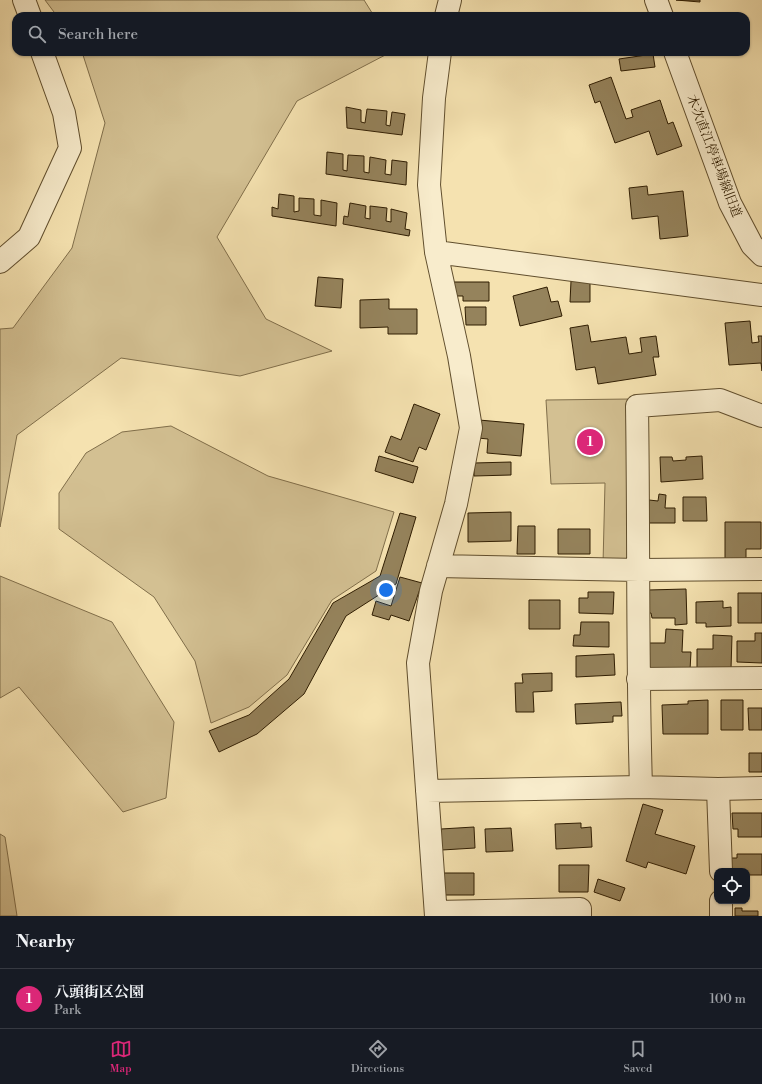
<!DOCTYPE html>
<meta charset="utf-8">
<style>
body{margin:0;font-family:"Libre Bodoni","Noto Serif JP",serif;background:#242831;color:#f1f3f6}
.controls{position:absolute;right:12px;bottom:12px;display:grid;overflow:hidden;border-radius:8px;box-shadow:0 1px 3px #0004}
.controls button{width:36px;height:36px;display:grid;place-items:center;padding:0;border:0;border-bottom:1px solid #363941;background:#171b24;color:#f1f3f6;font:20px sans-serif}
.you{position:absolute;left:386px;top:590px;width:14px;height:14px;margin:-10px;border:3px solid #fff;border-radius:50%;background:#1a73e8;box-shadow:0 0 0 6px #1a73e833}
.badge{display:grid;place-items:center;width:26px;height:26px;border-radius:50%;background:#db2777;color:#fff;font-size:13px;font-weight:700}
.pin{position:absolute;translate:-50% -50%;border:2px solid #fff;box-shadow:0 1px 4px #0006}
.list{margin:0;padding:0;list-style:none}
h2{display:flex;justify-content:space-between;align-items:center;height:52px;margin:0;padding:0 16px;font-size:17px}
h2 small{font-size:13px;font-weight:400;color:#9ea1a6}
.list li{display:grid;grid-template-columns:26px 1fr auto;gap:12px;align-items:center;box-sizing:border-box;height:60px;padding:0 16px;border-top:1px solid #363941}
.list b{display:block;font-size:15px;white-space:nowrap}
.list p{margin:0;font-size:13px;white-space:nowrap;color:#9ea1a6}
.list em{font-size:13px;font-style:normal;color:#9ea1a6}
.icon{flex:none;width:22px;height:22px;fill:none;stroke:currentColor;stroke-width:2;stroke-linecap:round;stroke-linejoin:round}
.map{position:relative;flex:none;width:762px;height:916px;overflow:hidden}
.search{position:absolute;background:#171b24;box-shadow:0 1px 3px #0004;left:12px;right:12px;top:12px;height:44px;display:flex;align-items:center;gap:10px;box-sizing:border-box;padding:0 14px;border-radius:12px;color:#9ea1a6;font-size:15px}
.sheet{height:112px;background:#171b24}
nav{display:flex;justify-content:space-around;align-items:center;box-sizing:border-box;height:56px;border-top:1px solid #363941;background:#171b24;font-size:11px;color:#9ea1a6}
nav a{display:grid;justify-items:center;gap:2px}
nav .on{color:#db2777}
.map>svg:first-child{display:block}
.green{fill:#d3c092;stroke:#806e4a}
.building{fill:#95835c;stroke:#2e1c01}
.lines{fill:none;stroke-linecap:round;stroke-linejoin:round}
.minor-casing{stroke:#604e2d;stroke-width:24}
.minor{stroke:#f8eccc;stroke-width:22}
.labels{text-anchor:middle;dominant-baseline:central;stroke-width:3;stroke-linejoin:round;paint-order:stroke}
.street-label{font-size:13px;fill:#2e1c01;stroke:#f8eccc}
</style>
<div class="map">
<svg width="762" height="916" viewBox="0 0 762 916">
<rect width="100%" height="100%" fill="#f5e2b0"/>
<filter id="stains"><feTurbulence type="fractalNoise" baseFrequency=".005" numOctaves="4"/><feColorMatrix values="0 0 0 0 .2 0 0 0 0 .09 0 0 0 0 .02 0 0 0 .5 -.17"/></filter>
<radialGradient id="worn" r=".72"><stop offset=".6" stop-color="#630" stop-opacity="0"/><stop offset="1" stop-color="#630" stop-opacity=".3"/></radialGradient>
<path class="green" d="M45 0H364L374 16H57Z
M82 52H391L297 101 217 237 266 319 332 351 240 376 121 358 17 435 0 527V329L13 328 72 248 105 123Z
M631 399 630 561 603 564 605 483 551 484 546 400Z
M171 426 268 476 394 512 376 571 332 600 287 675 249 707 211 723 195 661 154 597 59 529V493L86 453 122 432Z
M0 576 112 622 174 722 166 798 123 812 19 687 0 698Z
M0 834 5 837 17 916H0Z"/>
<path class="building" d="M676 0H700V2Z
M653 54 655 67 621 71 619 59Z
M611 77 626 119 633 117 631 110 660 100 668 124 673 122 682 146 657 155 649 131 615 143 600 101 595 103 589 85Z
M346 107 361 110V122L365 123 367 109 387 111 386 125 390 126 392 112 405 114 402 135 347 128Z
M327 152 343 154V170L347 171 348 155 364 156V172L369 173 370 157 386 160 385 174 391 175 392 160 407 162 406 185 326 174Z
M647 186 648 195 683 191 688 236 660 239 658 216 632 219 629 188Z
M279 194 294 196V212L299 211V198L314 199V215L321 216V200L337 203 336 226 272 216V207L278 209Z
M350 203 366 206 365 218 370 219V206L387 208 386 221 391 222V209L407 213 405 229 410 230 409 236 343 224 344 216 348 217Z
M318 277 343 279 341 308 315 306Z
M571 281H590V302H570Z
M454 282H489V301H463V296H454Z
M547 287 551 302 558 301 562 316 520 326 513 296Z
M389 299V309H417V334H388V327L360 328V300Z
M465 307H486V325H466Z
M750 321 752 343 759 342 758 336H762V371L761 363 729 365 725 323Z
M588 325 591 342 626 337 629 354 642 352 640 338 656 336 659 357H653L656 375 598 384 595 367 576 370 570 328Z
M414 404 440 414 426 450 419 447 413 462 385 452 391 436 401 440Z
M479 420 524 424 521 456 487 453 488 439 478 438Z
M379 456 418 467 413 483 375 471Z
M702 456 703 479 661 482 660 457H672L673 461 686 460V457Z
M511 462V475L474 476V463Z
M659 494 666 495 665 508H675V523H648L649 500 658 501Z
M683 497H706L707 521H683Z
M511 512V541L468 542V513Z
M400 513 416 517 396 584 346 616 304 694 257 734 219 752 209 731 249 715 289 679 333 603 380 576Z
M725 522H761V549H746V559H725Z
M518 526H535V554H517Z
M558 529H590V554H558Z
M400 577 422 583 409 621 391 615 389 620 372 615 376 601 391 606Z
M686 589 687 624 675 625V618H652L651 613H649L648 590Z
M588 592H614L613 614 579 613V598H588Z
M738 593H762V623H738Z
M529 600H560V629H529Z
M723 601V608L731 607V626L706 627V623H696V602Z
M581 622H609V647L573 646 574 635H580Z
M666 629 683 630 682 652H691L690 670 647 669 648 643H665Z
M755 633H762V663L737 662V641H755Z
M713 635 732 636 731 669 697 668V649H713Z
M614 654 615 675 576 677V656Z
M552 673V691L533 692 534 712H516L515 683H523L522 674Z
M708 700V734H663L662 705 688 704V701Z
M721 700H743V730H721Z
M621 702 622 716H613V722L576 724 575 704Z
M748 708H762V730H749Z
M749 753H762V772H749Z
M643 804 663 810 655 834 695 846 686 874 648 862 646 868 626 861Z
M732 813H762V837H738V829H733Z
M581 823V828L591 827 592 847 556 849 555 824Z
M474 827 475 848 442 850 441 829Z
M511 828 513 851 486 852 485 829Z
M737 854H762V875H747V871L729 870V858H737Z
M559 865H589L588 892H559Z
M444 873H474V895H444Z
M598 879 625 888 620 901 594 892Z
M735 908H742V911H758V916H735Z"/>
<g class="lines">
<defs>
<path id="minor" d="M24 0 30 16
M656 0 662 16
M446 16 450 0
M675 52 730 203 752 245 762 255
M436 252 762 295
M0 262 29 237 70 148 64 113 42 52
M438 566 639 570 762 569
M638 679 762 678
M641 787C637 660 639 533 637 406L720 400 762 416
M718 789 721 871
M427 791 641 787 718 789 762 788
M436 912 580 909V916
M436 916 418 663 431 591 456 504 471 428 459 356 436 252 429 185 434 98 440 52
M721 916V901"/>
</defs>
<use href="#minor" class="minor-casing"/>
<use href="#minor" class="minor"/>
</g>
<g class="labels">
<g class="street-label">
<text transform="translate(714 156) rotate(69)">木次直江停車場線旧道</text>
</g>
</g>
<rect width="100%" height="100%" filter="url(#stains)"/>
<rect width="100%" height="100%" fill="url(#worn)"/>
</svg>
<div class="controls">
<button><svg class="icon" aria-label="locate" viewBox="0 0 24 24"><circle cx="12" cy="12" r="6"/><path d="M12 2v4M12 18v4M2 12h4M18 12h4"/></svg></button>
</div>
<div class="you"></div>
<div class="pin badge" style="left:590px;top:442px">1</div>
<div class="search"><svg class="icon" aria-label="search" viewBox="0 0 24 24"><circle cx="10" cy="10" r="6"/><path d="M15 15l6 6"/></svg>Search here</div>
</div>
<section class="sheet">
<h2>Nearby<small></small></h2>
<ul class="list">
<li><span class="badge">1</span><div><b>八頭街区公園</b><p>Park</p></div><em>100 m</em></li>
</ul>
</section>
<nav>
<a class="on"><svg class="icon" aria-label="map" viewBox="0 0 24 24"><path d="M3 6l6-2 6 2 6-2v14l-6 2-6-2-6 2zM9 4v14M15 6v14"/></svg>Map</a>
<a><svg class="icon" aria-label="directions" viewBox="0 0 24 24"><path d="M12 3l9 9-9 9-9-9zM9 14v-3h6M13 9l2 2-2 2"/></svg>Directions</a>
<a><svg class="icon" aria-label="saved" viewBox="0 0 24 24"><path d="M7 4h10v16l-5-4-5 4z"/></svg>Saved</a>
</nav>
